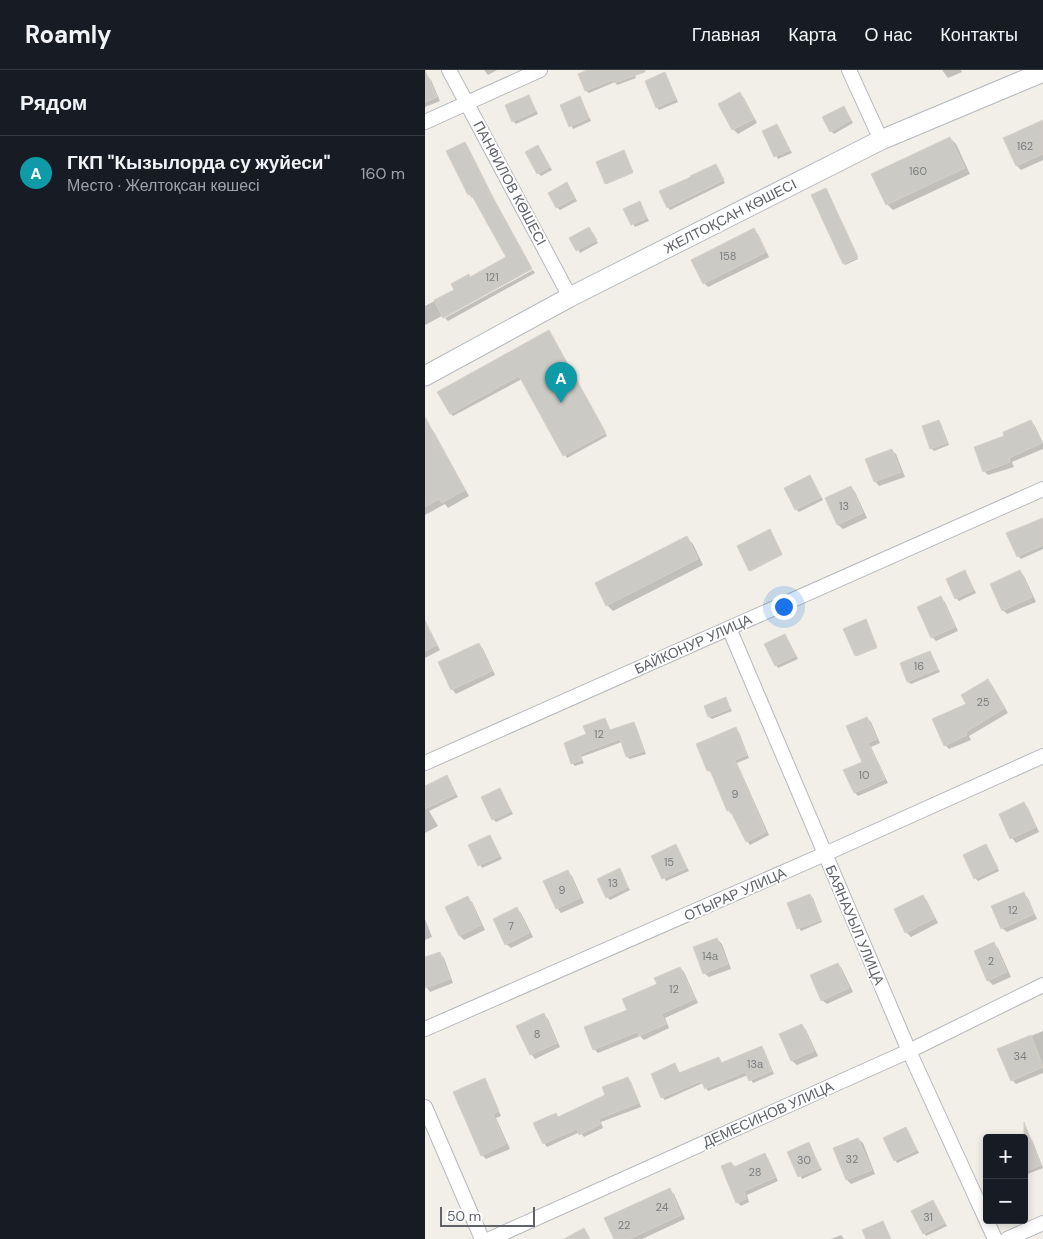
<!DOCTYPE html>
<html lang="ru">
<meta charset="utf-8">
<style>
body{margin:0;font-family:"DM Sans",sans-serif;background:#242831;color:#f1f3f6}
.controls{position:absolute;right:15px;bottom:15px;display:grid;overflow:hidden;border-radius:5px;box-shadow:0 2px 8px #0003}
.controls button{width:45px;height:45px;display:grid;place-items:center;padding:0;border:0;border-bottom:1px solid #363941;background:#171b24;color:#f1f3f6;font:25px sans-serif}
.scale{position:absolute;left:15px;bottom:12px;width:95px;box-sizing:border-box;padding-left:5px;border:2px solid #5f6368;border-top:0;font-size:14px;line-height:18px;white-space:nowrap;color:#5f6368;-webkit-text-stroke:4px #fff;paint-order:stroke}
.you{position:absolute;left:358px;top:536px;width:18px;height:18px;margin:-12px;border:4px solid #fff;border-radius:50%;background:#1a73e8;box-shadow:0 0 0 8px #1a73e833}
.badge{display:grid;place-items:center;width:32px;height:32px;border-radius:50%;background:#ea4335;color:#fff;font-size:16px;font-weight:700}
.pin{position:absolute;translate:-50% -41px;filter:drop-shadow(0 1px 2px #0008)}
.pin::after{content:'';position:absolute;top:26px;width:18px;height:15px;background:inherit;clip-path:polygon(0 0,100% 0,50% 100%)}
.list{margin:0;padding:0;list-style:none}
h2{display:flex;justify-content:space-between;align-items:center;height:65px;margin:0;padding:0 20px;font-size:21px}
h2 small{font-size:16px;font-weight:400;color:#9ea1a6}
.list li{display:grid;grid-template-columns:32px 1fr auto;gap:15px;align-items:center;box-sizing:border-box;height:75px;padding:0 20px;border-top:1px solid #363941}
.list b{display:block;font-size:19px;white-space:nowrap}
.list p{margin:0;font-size:16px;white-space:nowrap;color:#9ea1a6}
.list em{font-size:16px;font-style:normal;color:#9ea1a6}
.map{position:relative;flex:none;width:618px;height:1169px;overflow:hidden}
header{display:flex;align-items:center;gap:30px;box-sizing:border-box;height:70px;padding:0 25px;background:#171b24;border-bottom:1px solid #363941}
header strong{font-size:24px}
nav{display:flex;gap:28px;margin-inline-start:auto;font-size:18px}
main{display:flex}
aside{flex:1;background:#171b24}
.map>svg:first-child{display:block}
.shadow{fill:#0003}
.building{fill:#cccac5;stroke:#d6d1c6}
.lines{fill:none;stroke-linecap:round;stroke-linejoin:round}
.street-casing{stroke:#b5b8bc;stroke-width:16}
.secondary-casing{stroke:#b6babf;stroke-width:21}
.street{stroke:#fff;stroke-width:14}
.secondary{stroke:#fff;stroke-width:19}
.labels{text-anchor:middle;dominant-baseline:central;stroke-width:4;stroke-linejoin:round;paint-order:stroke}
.number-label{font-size:11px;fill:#7a7d7f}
.street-label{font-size:14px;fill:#5f6368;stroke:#fff}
</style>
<header>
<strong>Roamly</strong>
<nav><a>Главная</a><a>Карта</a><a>О нас</a><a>Контакты</a></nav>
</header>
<main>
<aside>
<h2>Рядом<small></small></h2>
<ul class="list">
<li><span class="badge" style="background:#0f9aa8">A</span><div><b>ГКП &quot;Кызылорда су жуйеси&quot;</b><p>Место · Желтоқсан көшесі</p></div><em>160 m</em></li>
</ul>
</aside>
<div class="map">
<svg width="618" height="1169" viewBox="0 0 618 1169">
<rect width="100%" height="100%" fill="#f1efe8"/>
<path class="shadow" d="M59 0H72L63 5Z
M166 0H208L211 8 192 15 190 12 164 23 161 21 155 4Z
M517 0H536L537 2 523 8Z
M240 4 242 7 253 32 234 40 232 37Z
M0 5 6 10 15 31 0 37Z
M315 24 319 28 332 53 313 64 308 59Z
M103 26 113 44 91 54 88 51Z
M155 28 166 51 148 59 136 36Z
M419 37 428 53 409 64 406 61Z
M618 51V90L596 100 592 96 580 69Z
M352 55 367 83 353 89 339 62Z
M525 68 531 74 545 104 468 140 462 134Z
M39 73 43 77 69 129 107 198 0 255V236L31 220 45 208 83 188 49 127 47 128 44 124Z
M113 76 127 100 116 106 113 103Z
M200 83 208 103 182 114 181 113Z
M290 95 300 113 245 140 243 137Z
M144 117 152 131 135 140 132 137Z
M402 120 433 189 420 195 388 125Z
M214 132 224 151 210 157 200 139Z
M164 158 173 173 155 183 146 168Z
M328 160 333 164 344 187 283 217 279 213Z
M108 200 110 203 23 251 20 248Z
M126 264 182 366 142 388 97 309 28 346 26 344 14 322Z
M606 351 610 356 618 373V379L587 392 589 397 563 405 559 401 581 367Z
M513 352 516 354 524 375 509 381 506 378Z
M4 357 9 362 44 426 23 438 20 434 0 445V359Z
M467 380 471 384 480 407 454 416 450 411Z
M385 407 398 430 374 442 371 439Z
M426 417 430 422 442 448 418 459 413 455 402 429Z
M618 449V479L596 489 593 486Z
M346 462 357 485 326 501 325 500Z
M262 468 268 474 278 495 188 541 182 535Z
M540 502 551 523 534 531 531 528Z
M595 502 599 506 611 532 582 544 578 540Z
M515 528 520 532 533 561 511 571 507 567Z
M0 550 15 580 0 588Z
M441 552 452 578 432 586 431 585Z
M360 565 373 589 353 598 351 595Z
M54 574 58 579 70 605 31 624 27 619Z
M505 582 515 602 486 614 483 612 476 594Z
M562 611 567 615 583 643 544 666 546 670 524 679 520 675 543 634Z
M301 629 307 641 287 649 284 647Z
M442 648 446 652 455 673 446 677 463 713 433 726 430 723 420 701 438 692Z
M180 649 186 661 208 653 211 656 221 684 205 689 202 687 197 672 156 687 159 693 150 696 147 693 163 665Z
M310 659 314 662 324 688 312 693 344 765 325 775 322 771 308 743 306 744 303 740 288 703 283 701Z
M22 707 33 727 4 741 13 756 0 763V729Z
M75 720 88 744 71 752 68 749Z
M599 734 603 738 614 762 591 773 587 768 575 744Z
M65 766 77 789 57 798 45 776Z
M251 776 264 801 241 811 228 786Z
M561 776 574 801 553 811 550 808Z
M194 800 205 820 185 830 182 827Z
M143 802 147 806 159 833 136 843 132 838Z
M599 824 603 828 612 849 582 862 577 858Z
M385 825 388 828 397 852 376 861 374 858Z
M498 826 502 831 513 853 486 867 481 862Z
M42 828 47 832 60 860 39 870 35 866Z
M91 839 96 843 108 867 86 878 81 874Z
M0 849 7 867 0 870Z
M292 869 297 874 306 899 284 907 279 903Z
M568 873 573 878 586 907 568 915 563 910 550 881Z
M15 883 19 888 28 913 5 922 0 915V889Z
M413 894 417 899 428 922 402 934 397 930Z
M255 898 259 902 273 933 240 948 244 958 219 970 215 966 173 983 169 979 204 940Z
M119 945 123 949 135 977 110 989 106 984Z
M377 955 381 960 393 986 372 995 367 991 356 964Z
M618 961V1003L591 1014 587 1010 574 979Z
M336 977 339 980 349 1004 328 1013 323 1005 283 1021 278 1013 240 1030 237 1027 250 995 256 1004 294 988 298 994Z
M203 1008 206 1012 216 1037 176 1052 178 1058 159 1067 155 1062 122 1077 119 1073 134 1048 181 1025Z
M59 1010 63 1013H60L76 1046 71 1048 85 1079 61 1089 57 1085Z
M481 1059 494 1083 472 1093 460 1069Z
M433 1069 438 1073 450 1104 426 1114 422 1110 409 1079Z
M606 1069 608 1072 618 1098 600 1105 599 1071Z
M384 1074 397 1100 377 1109 363 1083Z
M340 1085 343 1089 353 1111 322 1125 324 1132 316 1136 312 1132 306 1093 311 1097Z
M244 1120 249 1124 260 1149 217 1169H190Z
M508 1131 522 1156 501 1166 499 1163Z
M416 1165 419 1169H406Z"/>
<path class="building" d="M0 0 12 27 0 32Z
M162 0H220V2L189 13 188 10 160 21 153 4Z
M240 2 251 29 231 38 220 11Z
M315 22 329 49 307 60 293 34Z
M104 25 111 41 87 52 80 35Z
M155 26 164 48 144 57 135 35Z
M419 36 426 50 405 62 397 47Z
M618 50V84L591 96 578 68Z
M352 54 365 80 349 87 337 61Z
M525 67 540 98 461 135 446 104Z
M40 72 66 124 107 199 18 248 9 230 29 220 26 214 44 204 45 207 81 187 46 124 43 125 21 81Z
M113 75 125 97 112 104 100 82Z
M199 80 208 102 180 114 171 92Z
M291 94 299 110 242 138 234 121 266 107 265 106Z
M142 112 150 128 131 138 123 123Z
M401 118 433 187 418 194 386 125Z
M215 131 222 148 206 155 198 139Z
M164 157 172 170 151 181 144 168Z
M329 158 341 182 278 214 266 190Z
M124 260 181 363 138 386 94 306 25 344 12 322Z
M0 347 40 420 17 433 14 429 0 437Z
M514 350 522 373 505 379 497 356Z
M606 350 617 373 584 388 585 392 558 402 549 377 579 366 578 362Z
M467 379 476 402 449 412 440 389Z
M385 405 396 427 370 440 359 418Z
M426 416 438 443 412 455 400 428Z
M618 448V475L592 487 581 463Z
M345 459 357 484 324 501 312 476Z
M262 466 273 489 181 536 170 513Z
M540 500 549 520 530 529 521 509Z
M595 500 607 527 577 541 565 514Z
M516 526 530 557 506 568 492 537Z
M441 549 452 577 430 586 418 559Z
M0 552 12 575 0 581Z
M360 564 371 586 350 596 339 574Z
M54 573 67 601 26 620 13 592Z
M505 581 513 599 482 612 475 593Z
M563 609 580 638 541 662 542 665 519 676 507 649 541 634 536 625Z
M301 627 305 639 283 647 279 636Z
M442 647 452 669 443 673 460 709 429 723 418 700 437 692 421 656Z
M180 648 185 660 209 652 219 681 201 687 195 669 155 684 157 690 146 694 139 673 161 664 158 656Z
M311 657 322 685 310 690 341 762 321 772 305 740 302 741 285 700 282 701 271 674Z
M22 705 31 724 0 739V716Z
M75 718 86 741 67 750 56 727Z
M599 732 611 757 585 769 574 744Z
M65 765 75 786 53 796 43 775Z
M251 774 262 798 237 809 226 786Z
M561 774 573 798 549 809 538 785Z
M195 798 203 817 181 828 172 809Z
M143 800 155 828 131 839 118 811Z
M599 822 609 844 576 859 566 836Z
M385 824 396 850 372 859 362 833Z
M498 825 510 848 480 863 469 839Z
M43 826 56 855 34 866 20 837Z
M92 837 104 863 80 875 68 849Z
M292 868 303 894 278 904 268 877Z
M569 872 582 902 562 911 549 881Z
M15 882 25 909 0 918V887Z
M413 893 424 918 396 931 385 905Z
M255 897 270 929 236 944 241 954 214 966 212 962 168 980 159 957 202 940 197 929 232 914 229 908Z
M119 943 132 973 105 985 91 956Z
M377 954 389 981 366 991 354 964Z
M606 965 618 997 586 1011 572 979Z
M337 976 347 1001 324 1011 320 1002 280 1019 276 1011 236 1028 226 1004 250 993 254 1003 294 987 296 993Z
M203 1007 214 1033 173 1049 176 1054 154 1065 152 1059 118 1074 108 1053 131 1043 133 1047 180 1025 177 1017Z
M60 1008 74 1041 68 1044 81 1074 56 1086 28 1022Z
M599 1052 616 1095 599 1102Z
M481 1057 492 1080 469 1091 458 1068Z
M433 1068 447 1100 421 1110 408 1078Z
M384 1072 395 1098 373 1107 362 1082Z
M340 1083 351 1107 319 1121 321 1129 311 1133 296 1096 306 1092 309 1097Z
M245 1118 256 1145 204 1169H189L179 1148Z
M508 1130 520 1153 498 1164 486 1141Z
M458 1151 466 1169H441L437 1160Z
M159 1158 165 1169H139Z"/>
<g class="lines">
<defs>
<path id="street" d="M24 0 145 227
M424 0 456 70
M0 52 115 0
M304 558 484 981 570 1169
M0 693 618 419
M0 959 400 784 618 686
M0 1037 57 1169
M65 1169 484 981 618 915
M582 1169 618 1153"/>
<path id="secondary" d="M0 306 145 227 456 70 618 2"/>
</defs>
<use href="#street" class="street-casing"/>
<use href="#secondary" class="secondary-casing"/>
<use href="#street" class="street"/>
<use href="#secondary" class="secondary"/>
</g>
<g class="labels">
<g class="number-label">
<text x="600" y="76">162</text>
<text x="493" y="101">160</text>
<text x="303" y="186">158</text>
<text x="67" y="207">121</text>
<text x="419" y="436">13</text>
<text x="494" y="596">16</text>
<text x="558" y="632">25</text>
<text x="174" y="664">12</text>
<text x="439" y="705">10</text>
<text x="310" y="724">9</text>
<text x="244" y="792">15</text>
<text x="188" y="813">13</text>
<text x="137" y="820">9</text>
<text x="588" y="840">12</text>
<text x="86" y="856">7</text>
<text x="285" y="886">14а</text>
<text x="566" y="891">2</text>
<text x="249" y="919">12</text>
<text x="112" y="964">8</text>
<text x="595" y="986">34</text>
<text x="330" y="994">13а</text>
<text x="427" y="1089">32</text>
<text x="379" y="1090">30</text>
<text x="330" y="1102">28</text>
<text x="237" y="1137">24</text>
<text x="503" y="1147">31</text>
<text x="199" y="1155">22</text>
</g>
<g class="street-label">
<text transform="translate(85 113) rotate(62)">ПАНФИЛОВ КӨШЕСІ</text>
<text transform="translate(305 146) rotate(-27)">ЖЕЛТОҚСАН КӨШЕСІ</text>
<text transform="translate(268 574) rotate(-24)">БАЙКОНУР УЛИЦА</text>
<text transform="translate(310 824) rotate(-24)">ОТЫРАР УЛИЦА</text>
<text transform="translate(430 855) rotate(67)">БАЯНАУЫЛ УЛИЦА</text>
<text transform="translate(343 1044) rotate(-24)">ДЕМЕСИНОВ УЛИЦА</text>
</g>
</g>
</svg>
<div class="controls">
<button>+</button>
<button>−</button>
</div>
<div class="scale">50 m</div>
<div class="you"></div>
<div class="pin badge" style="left:136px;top:333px;background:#0f9aa8">A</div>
</div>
</main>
